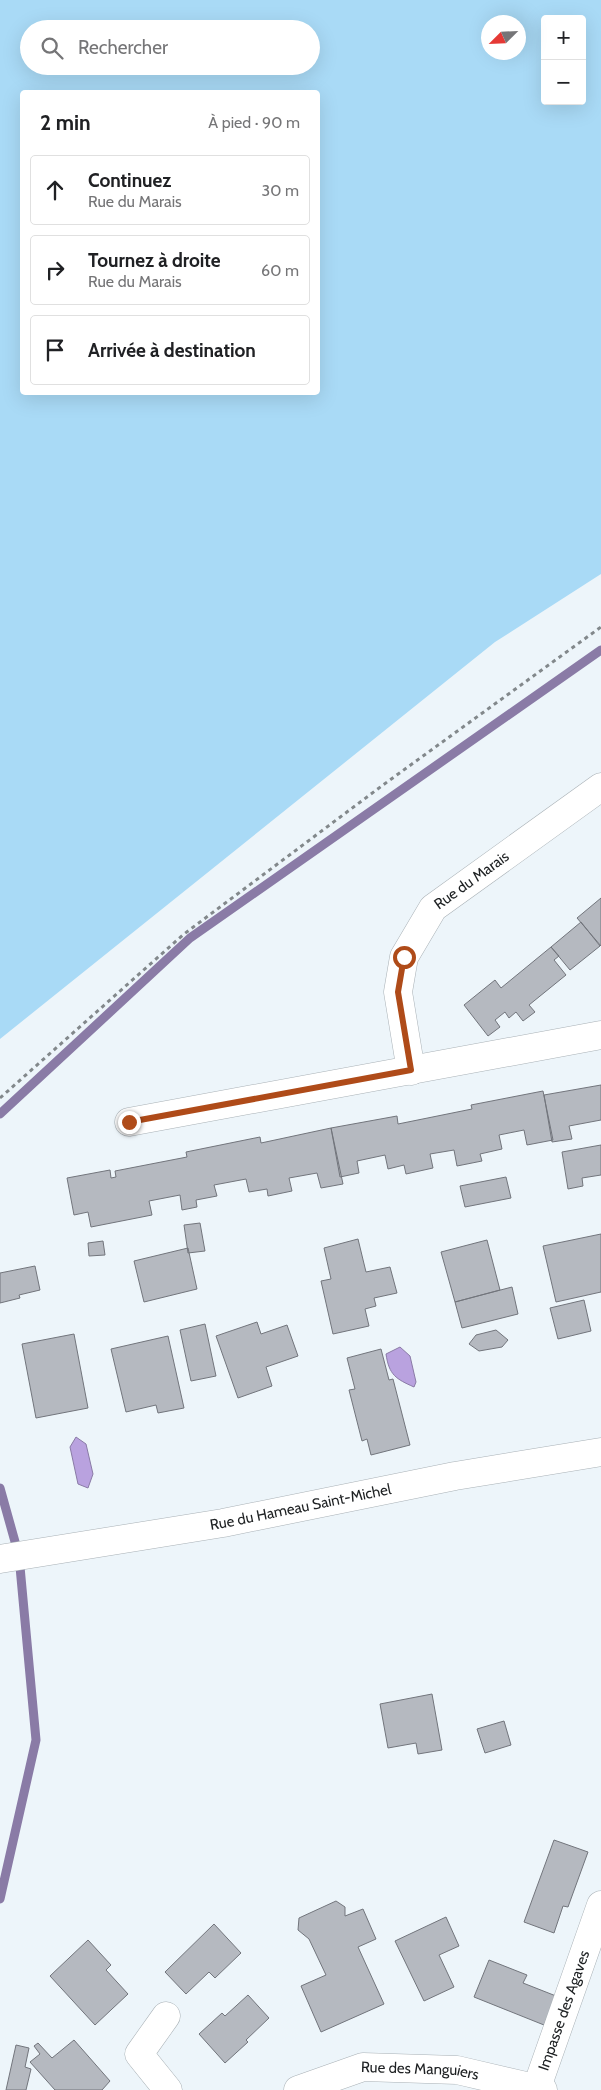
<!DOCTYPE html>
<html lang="fr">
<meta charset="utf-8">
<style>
body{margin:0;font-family:Cabin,sans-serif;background:#f2f2f2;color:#202124}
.controls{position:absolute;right:15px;top:15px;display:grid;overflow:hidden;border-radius:5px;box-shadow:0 5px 20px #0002}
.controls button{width:45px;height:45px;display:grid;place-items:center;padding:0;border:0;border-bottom:1px solid #e0e0e0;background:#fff;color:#202124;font:25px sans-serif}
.compass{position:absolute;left:481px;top:15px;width:45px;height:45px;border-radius:50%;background:#fff;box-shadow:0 5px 20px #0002;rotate:246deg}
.stop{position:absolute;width:15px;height:15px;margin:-11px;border:4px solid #af4b19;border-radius:50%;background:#fff}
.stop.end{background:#af4b19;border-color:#fff;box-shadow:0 1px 5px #0008}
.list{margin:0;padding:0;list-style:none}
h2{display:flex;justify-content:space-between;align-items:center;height:65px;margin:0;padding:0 20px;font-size:21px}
h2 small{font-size:16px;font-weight:400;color:#757577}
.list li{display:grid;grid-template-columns:32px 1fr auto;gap:15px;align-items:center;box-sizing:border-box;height:70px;margin:0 10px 10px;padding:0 10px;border:1px solid #e0e0e0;border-radius:5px}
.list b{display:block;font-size:19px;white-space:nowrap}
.list p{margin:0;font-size:16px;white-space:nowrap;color:#757577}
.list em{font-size:16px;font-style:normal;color:#757577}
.icon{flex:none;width:28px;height:28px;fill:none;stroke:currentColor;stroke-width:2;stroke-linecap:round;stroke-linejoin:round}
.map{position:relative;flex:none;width:601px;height:2090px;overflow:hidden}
.search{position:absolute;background:#fff;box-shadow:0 5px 20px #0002;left:20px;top:20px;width:300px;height:55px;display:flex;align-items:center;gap:12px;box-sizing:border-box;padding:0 18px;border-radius:28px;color:#757577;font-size:19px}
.panel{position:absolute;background:#fff;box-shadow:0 5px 20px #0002;left:20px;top:90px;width:300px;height:305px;border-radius:5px}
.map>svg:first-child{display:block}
.green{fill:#a9daf6;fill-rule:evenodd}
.water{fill:#b9a2df;stroke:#8a7ba6}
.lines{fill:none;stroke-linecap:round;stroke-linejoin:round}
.stream{stroke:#8a7ba6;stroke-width:9}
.building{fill:#b5b9c0;stroke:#72757c}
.minor-casing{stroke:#a9b1b6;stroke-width:29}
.path{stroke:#82888b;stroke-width:3;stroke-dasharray:4 4;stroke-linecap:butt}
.minor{stroke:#fff;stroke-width:28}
.route{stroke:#af4b19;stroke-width:6}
.labels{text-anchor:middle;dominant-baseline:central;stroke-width:4;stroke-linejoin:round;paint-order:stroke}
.street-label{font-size:15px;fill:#1d2022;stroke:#edf5fa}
</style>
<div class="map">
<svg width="601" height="2090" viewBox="0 0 601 2090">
<rect width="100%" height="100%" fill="#edf5fa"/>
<path class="green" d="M0 0H601V574L495 642 0 1039ZM545 19H582V101H545ZM488 22H518V52H488ZM29 29H311V66H29ZM22 92H318V392H22Z"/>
<path class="water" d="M400 1347 410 1356 416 1382 414 1387C396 1379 389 1375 386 1354Z
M76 1437 86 1444 93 1474 88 1488 78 1484 70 1447Z"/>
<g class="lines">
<path class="stream" d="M0 1114 190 938 601 650
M0 1488 19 1556 36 1740 0 1899"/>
</g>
<path class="building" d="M601 898V946L577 918Z
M581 922 600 946 570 970 551 947Z
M551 947 559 956 554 960 566 975 529 1005 535 1012 523 1021 516 1012 509 1018 505 1012 495 1020 500 1027 488 1036 464 1005 495 980 501 988Z
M601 1085V1120L569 1126 572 1139 552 1142 544 1095Z
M543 1091 553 1140 527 1145 524 1130 499 1135 502 1149 480 1154 482 1161 457 1166 454 1150 430 1154 433 1168 406 1174 404 1165 388 1169 385 1155 357 1161 359 1173 340 1177 331 1128 397 1116 398 1124 472 1109 471 1105Z
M331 1128 343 1184 321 1188 317 1173 289 1178 292 1191 268 1196 267 1189 249 1192 246 1179 214 1185 217 1196 196 1200 197 1207 182 1210 180 1195 149 1201 152 1215 91 1227 88 1212 74 1215 67 1178 110 1170 111 1178 116 1177 115 1171 187 1157 186 1152 260 1137 261 1143Z
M601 1145V1175L582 1178 583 1186 568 1189 562 1152Z
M506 1177 511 1198 465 1207 460 1186Z
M200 1223 205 1251 188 1253 184 1225Z
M601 1234V1292L556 1302 543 1246Z
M358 1239 366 1272 390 1267 397 1293 374 1298 376 1306 365 1309 369 1326 333 1334 321 1281 331 1279 324 1248Z
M487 1240 500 1290 455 1302 441 1252Z
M103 1241 105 1255 89 1256 88 1243Z
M188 1248 197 1289 144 1302 134 1261Z
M35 1266 40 1290 19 1295 20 1298 0 1303V1273Z
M512 1287 518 1314 462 1328 455 1302Z
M584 1300 591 1331 558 1339 550 1308Z
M257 1322 261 1334 287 1325 298 1356 266 1367 272 1386 238 1398 216 1336Z
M205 1324 216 1376 191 1381 180 1330Z
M496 1330 508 1340 502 1347 479 1351 469 1344 476 1335Z
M74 1334 88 1408 36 1418 22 1344Z
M168 1336 184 1408 158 1413 156 1405 126 1412 111 1349Z
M381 1349 389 1380 393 1379 410 1445 371 1455 367 1439 362 1441 349 1390 355 1389 347 1358Z
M432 1694 442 1750 418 1754 416 1743 388 1748 380 1704Z
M504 1721 511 1745 485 1753 477 1729Z
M554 1840 588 1852 568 1907 563 1906 554 1933 524 1922Z
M336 1901 345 1907V1916L363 1909 376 1939 358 1947 384 2004 321 2032 301 1986 326 1975 309 1939 298 1930 299 1918Z
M446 1917 459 1946 439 1955 454 1987 424 2001 395 1941Z
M214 1924 241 1953 215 1978 209 1972 186 1994 165 1972Z
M88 1940 111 1965 106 1970 128 1994 95 2025 50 1976Z
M489 1960 527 1975 523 1983 556 1996 544 2025 474 1997Z
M248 1995 269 2018 246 2040 248 2042 225 2063 199 2034 222 2013 225 2016Z
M74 2040 110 2081 102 2090H55L30 2062 40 2054 34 2046 38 2043 52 2058Z
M16 2045 29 2048 25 2067 31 2069 26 2090H6Z"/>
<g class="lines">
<defs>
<g id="minor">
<path id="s1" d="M411 1071 398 992 404 957 433 908 601 787"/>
<path d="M129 1122 601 1035"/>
<path id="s2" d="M0 1559 223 1523 455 1476 601 1452"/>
<path d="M166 2016 139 2054 168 2090"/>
<path id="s3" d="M537 2087 601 1905"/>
<path id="s4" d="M298 2090 363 2067 457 2070 543 2090"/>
</g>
</defs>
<use href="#minor" class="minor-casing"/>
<path class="path" d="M0 1098 184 934 383 785 601 627"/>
<use href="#minor" class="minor"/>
</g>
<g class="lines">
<path class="route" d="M129 1122 411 1070 398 992 404 957"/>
</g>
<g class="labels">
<g class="street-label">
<text stroke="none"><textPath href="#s1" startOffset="220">Rue du Marais</textPath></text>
<text stroke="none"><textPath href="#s2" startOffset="305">Rue du Hameau Saint-Michel</textPath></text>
<text stroke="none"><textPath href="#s3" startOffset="81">Impasse des Agaves</textPath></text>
<text stroke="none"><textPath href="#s4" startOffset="126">Rue des Manguiers</textPath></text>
</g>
</g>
</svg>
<div class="controls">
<button>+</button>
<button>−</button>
</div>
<svg class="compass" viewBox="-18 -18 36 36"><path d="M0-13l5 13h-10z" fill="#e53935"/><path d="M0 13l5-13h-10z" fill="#757577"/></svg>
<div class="stop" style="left:404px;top:957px"></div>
<div class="stop end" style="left:129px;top:1122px"></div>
<div class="search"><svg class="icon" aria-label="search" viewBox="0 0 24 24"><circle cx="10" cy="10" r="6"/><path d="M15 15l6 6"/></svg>Rechercher</div>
<section class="panel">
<h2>2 min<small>À pied · 90 m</small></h2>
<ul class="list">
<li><svg class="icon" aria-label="ahead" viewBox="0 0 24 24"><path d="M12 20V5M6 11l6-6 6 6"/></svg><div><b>Continuez</b><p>Rue du Marais</p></div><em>30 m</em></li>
<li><svg class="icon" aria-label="right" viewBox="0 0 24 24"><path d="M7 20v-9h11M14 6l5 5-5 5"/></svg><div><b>Tournez à droite</b><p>Rue du Marais</p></div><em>60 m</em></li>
<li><svg class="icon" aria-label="arrive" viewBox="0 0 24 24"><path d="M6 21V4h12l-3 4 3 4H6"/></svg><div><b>Arrivée à destination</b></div></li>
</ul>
</section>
</div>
